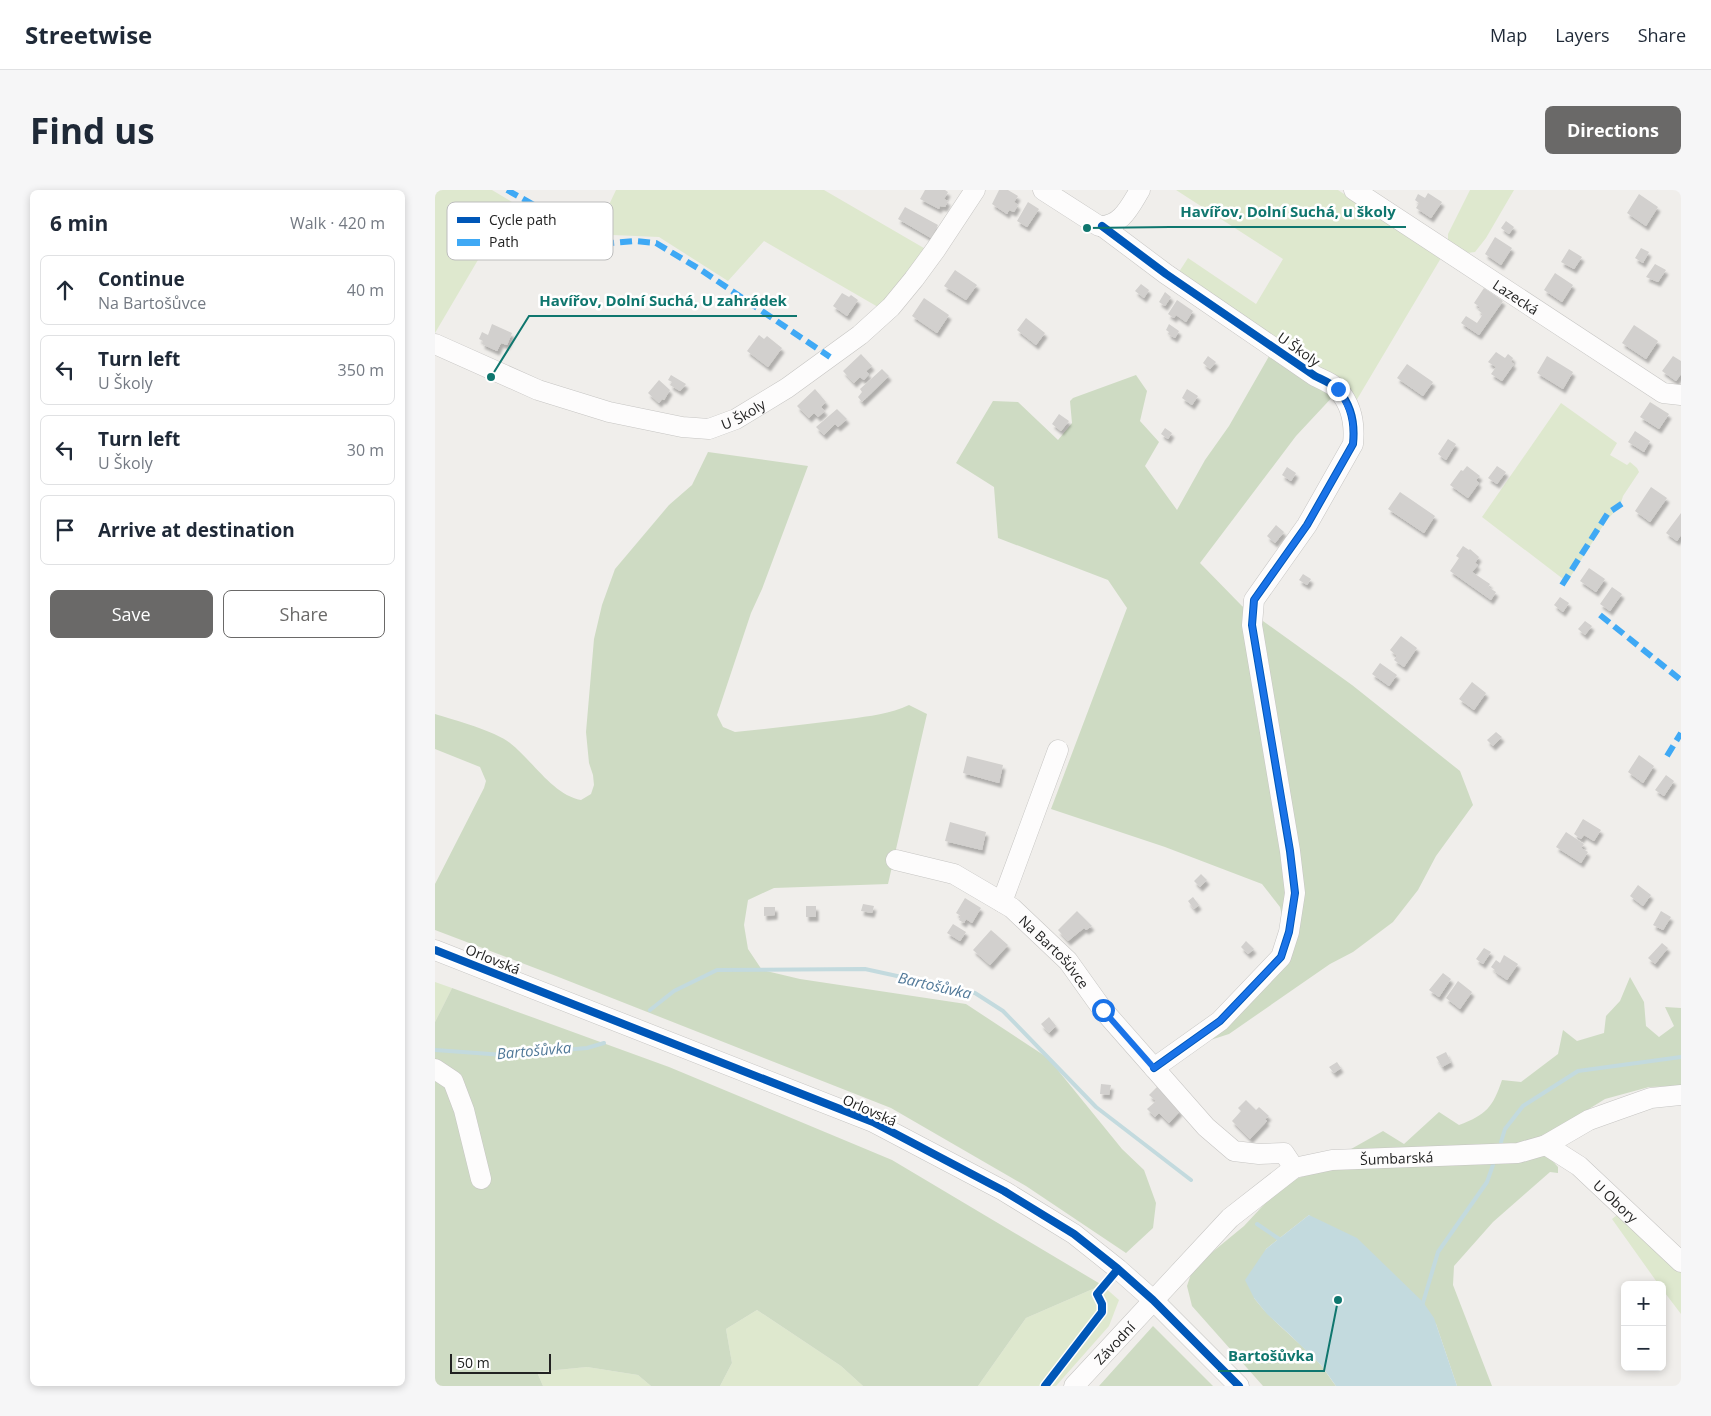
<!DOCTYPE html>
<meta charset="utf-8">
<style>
body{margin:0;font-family:"Open Sans",sans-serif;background:#f6f6f7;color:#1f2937}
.controls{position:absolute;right:15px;bottom:15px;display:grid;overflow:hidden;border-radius:8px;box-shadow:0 2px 8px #0003}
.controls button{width:45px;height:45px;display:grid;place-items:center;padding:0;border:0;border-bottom:1px solid #e0e1e3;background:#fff;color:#1f2937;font:25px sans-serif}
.scale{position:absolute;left:15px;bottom:12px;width:101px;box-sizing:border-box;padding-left:5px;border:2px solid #222;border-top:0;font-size:14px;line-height:18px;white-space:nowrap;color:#222;-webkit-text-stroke:4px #fff;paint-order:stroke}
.stop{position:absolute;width:15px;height:15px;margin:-11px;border:4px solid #1a73e8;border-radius:50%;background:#fff}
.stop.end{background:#1a73e8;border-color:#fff;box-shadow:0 1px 5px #0008}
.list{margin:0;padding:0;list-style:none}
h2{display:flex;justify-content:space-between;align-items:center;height:65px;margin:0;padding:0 20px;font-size:21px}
h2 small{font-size:16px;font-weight:400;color:#747a83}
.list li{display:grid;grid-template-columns:32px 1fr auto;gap:15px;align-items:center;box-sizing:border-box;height:70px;margin:0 10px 10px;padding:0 10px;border:1px solid #e0e1e3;border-radius:8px}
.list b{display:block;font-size:19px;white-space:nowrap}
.list p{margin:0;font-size:16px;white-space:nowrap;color:#747a83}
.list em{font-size:16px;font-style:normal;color:#747a83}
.actions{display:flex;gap:10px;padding:15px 20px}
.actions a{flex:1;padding:11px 0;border:1px solid #6a6968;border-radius:8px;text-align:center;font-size:18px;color:#6a6968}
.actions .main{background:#6a6968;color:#fff}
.icon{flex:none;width:28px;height:28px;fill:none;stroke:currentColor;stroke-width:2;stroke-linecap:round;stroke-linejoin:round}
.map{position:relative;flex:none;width:1246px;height:1196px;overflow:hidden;border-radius:8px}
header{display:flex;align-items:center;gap:30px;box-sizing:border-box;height:70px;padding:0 25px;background:#fff;border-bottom:1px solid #e0e1e3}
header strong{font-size:24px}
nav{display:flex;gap:28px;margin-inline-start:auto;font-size:18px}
.intro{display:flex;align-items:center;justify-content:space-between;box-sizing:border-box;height:120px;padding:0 30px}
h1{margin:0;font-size:35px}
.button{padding:12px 22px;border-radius:8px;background:#6a6968;color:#fff;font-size:18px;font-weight:700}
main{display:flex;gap:30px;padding:0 30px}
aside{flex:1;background:#fff;border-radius:8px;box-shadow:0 2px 8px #0003}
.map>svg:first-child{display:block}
.grass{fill:#dee8ce}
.forest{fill:#cedbc3}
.water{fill:#c3dade}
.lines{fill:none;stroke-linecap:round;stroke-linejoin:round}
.stream{stroke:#c3dade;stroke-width:4}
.building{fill:#d2d0ce;filter:url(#shadow)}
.minor-casing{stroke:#c6c5c3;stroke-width:21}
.minor{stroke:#fdfcfc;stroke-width:20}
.quiet{stroke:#3fa9f5;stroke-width:6;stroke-dasharray:12 6;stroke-linecap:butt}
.cycleway-casing{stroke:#fff;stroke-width:11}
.cycleway{stroke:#0057b8;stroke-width:8}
.route{stroke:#1a73e8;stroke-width:6}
.labels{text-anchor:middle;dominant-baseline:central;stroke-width:5;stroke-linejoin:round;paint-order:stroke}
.street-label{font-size:14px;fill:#222;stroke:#fff}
.water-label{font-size:15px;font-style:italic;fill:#517999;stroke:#fff}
.key{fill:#fff;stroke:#bdbdbd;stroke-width:1}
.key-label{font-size:14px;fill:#222}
.leader{fill:none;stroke:#0f766e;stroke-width:2}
.callout-dot{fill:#0f766e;stroke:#fff;stroke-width:2}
.callout-label{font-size:15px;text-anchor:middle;font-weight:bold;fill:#0f766e;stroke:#fff;stroke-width:5;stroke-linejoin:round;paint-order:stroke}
</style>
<header>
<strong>Streetwise</strong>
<nav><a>Map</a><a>Layers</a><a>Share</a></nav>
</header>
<div class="intro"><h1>Find us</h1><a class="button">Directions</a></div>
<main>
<aside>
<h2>6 min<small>Walk · 420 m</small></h2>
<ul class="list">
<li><svg class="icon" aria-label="ahead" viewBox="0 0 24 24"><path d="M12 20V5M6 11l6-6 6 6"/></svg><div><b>Continue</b><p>Na Bartošůvce</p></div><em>40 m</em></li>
<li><svg class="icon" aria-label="left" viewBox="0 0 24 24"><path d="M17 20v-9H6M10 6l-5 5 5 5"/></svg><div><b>Turn left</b><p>U Školy</p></div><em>350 m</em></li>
<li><svg class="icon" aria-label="left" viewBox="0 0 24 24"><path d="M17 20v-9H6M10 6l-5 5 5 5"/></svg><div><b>Turn left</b><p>U Školy</p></div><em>30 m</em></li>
<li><svg class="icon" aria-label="arrive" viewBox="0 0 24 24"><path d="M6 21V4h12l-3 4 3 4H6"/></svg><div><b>Arrive at destination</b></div></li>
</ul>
<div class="actions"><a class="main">Save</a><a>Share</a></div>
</aside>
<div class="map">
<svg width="1246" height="1196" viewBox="0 0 1246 1196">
<defs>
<filter id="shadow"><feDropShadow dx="2.5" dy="4.5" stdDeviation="1" flood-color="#0004"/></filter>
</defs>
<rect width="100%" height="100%" fill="#f0eeeb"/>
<path class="grass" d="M0 0H57L77 12 0 143Z
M181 0H389L494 61 443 117 329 51 293 91 224 47 177 45 163 38Z
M741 0H903L1006 68 921 211C911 190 904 188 883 181L742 85 753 68 821 114 848 69Z
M1035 0H1079L1051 48 1040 62 1032 63 1013 51V44Z
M1126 213 1182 253 1175 265 1192 275 1195 272 1202 278 1204 282 1188 306 1185 316 1171 331 1132 392 1047 327Z
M0 792 17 798 0 832Z
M1186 1022 1246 1080V1124L1227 1099V1095H1224L1177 1029Z
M667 1095 684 1110 674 1136 621 1196H543L591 1128Z
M322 1120 406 1176 428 1196H285L297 1173 291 1139Z
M152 1177 203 1185 216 1196H108L102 1182Z"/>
<path class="forest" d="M837 161 902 202 861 246 765 373 807 416 917 495 1025 581 1038 615 1001 666 983 700 958 732 918 762 895 774 794 844 763 854 819 801 850 738 845 717 827 694 730 657 616 619 692 418 673 390 563 348 559 297 521 273 558 211 583 212 623 250 637 233 635 211 638 208 701 185 712 201 705 231 724 252 710 276 742 320 770 270 794 236Z
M273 262 373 276 327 399 316 423 282 525 288 537 300 542C338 538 376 534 414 529 434 526 456 524 474 515L492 524 453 694 339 698 313 710 309 735 313 759 327 780 365 789 531 814 613 868 687 959 709 980 721 1013 718 1038 691 1063 591 996 456 918 121 786 0 740V694L49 598 51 591 45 577 0 559V524C20 530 60 541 75 553 97 570 118 605 146 610L156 604 159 595 158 585 154 573 151 542 159 449 167 415 180 379 234 315 257 295Z
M1195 787 1209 812 1211 836 1224 847 1239 836 1230 817 1246 818V896L1214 897 1170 909 1120 940 1081 957 909 963 948 941 969 954 1004 922 1024 935C1051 925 1058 917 1067 890L1086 892 1123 864 1128 840 1142 851 1169 843 1171 826 1185 811Z
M17 798 234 877 457 970 667 1095 591 1128 543 1196H428L406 1176 322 1120 291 1139 297 1173 285 1196H216L203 1185 152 1177 102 1182 108 1196H0V832Z
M1113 966 1123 977V983L1115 982 1058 1032 1019 1076 1018 1095 1057 1196H1022L1001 1134 874 1025 831 1059 819 1108C838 1133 864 1151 885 1174 891 1181 895 1189 901 1196H828L757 1116 752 1096 758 1078 809 1036 849 993 902 975Z
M718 1136 778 1196H664Z"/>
<path class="water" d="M874 1025 922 1048 988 1112 999 1128 1022 1196H901L886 1175 854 1144 832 1124 819 1108 810 1090 831 1059Z"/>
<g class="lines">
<path class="stream" d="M215 820 239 801 282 780 430 779 540 803 568 821 661 917 756 990
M0 860 69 865 152 858 169 853
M1066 952 1070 939 1088 916 1143 881 1246 867
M822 1034 847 1051
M987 1116 1003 1062 1052 992 1058 975"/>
</g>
<path class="building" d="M490 0H510L513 2 509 9 513 11 510 17 505 16 504 19 485 9Z
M564 0H573L583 6 579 12 583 15 579 22 574 20 572 24 557 14Z
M993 3 1007 12 996 28 981 18 984 13 980 10 983 4 990 8Z
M1204 4 1223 17 1211 36 1192 23Z
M593 12 604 19 592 37 582 31Z
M470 17 503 35 496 48 463 29Z
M1071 31 1079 37 1074 44 1066 38Z
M1060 47 1077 58 1066 75 1050 64Z
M1206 58 1214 62 1208 73 1200 68Z
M1134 59 1147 67 1139 79 1126 72Z
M1220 74 1231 80 1223 92 1211 87Z
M520 80 542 95 531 110 509 96Z
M1120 83 1138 95 1127 112 1109 100Z
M706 94 714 100 709 108 700 101Z
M1049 98 1068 111 1044 145 1026 133 1031 126 1042 133 1048 124 1043 120 1045 117 1039 113Z
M730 102 736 107 730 116 724 112Z
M407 103 414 107 416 105 423 110 412 126 398 116Z
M489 108 514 125 502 143 477 126Z
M742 110 758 121 751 132 741 125 739 128 733 124Z
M591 128 610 143 601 155 582 140Z
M57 134 77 143 72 155 66 153 62 161 47 154 48 151 44 149 47 142 53 145Z
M734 134 744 141 740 148 733 144 734 142 731 140Z
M1199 135 1223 151 1211 169 1187 153Z
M324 145 329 149 332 146 347 158 333 177 312 161Z
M1061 162 1070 168 1073 164 1078 168 1076 172 1079 174 1067 191 1056 184 1061 177 1053 172Z
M426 164 437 176 431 181 434 184 429 190 425 187 419 193 408 181Z
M773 166 781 172 775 179 768 173Z
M1112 166 1138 182 1128 199 1102 183Z
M1238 166 1246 171V184L1241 191 1227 181Z
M972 174 998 192 988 206 962 188Z
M447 179 454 186 427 212 423 207 427 202 425 199Z
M236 185 251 194 245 201 235 195 237 192 233 190Z
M224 190 235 200 229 210 227 209 224 213 213 203Z
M380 199 391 212 386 217 390 221 383 227 379 223 374 228 362 216Z
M752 199 763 206 757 215 747 208Z
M1215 212 1234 224 1224 239 1205 227Z
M402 219 412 229 403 237 400 234 389 245 381 237Z
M624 224 634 231 626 241 617 234Z
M730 238 737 243 733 249 726 244Z
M1200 241 1215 251 1209 262 1193 252Z
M1013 249 1021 254 1011 270 1003 264Z
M1032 276 1045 286 1041 290 1044 293 1033 308 1015 295 1026 280 1028 281Z
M1062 276 1071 282 1062 294 1053 288Z
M852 277 861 283 856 291 847 285Z
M1216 297 1232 308 1215 332 1200 321Z
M965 302 1000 326 989 343 953 319Z
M1246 323V345L1242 351 1231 343Z
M841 335 849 342 840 353 832 346Z
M1028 356 1034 360 1035 359 1044 367 1040 373 1043 375 1037 382 1055 394 1053 397 1061 402 1056 410 1015 381 1024 368 1021 366Z
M1154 378 1170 389 1161 402 1145 391Z
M868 384 876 389 872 395 864 390Z
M1177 397 1187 404 1175 421 1165 414Z
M1125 407 1134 413 1128 422 1119 415Z
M1150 431 1157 436 1150 445 1143 439Z
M966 446 982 458 969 477 959 470 962 466 955 460Z
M945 473 962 485 954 496 937 484Z
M1037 492 1051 503 1039 520 1024 509Z
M1061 542 1067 547 1058 556 1052 550Z
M1204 565 1219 576 1208 593 1193 582Z
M532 566 568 575 564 593 528 583Z
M1231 585 1239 591 1229 606 1220 600Z
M1148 629 1166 640 1159 651 1149 645 1146 649 1139 644Z
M515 632 551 642 547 660 510 651Z
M1131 642 1149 654 1146 658 1153 662 1146 673 1121 657Z
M766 684 772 690 765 697 759 691Z
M1203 695 1216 705 1208 716 1195 706Z
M758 707 764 715 759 719 753 711Z
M530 708 546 718 537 733 531 729 529 733 524 730 526 726 521 723Z
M428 714 439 716 437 723 426 721Z
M371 716H381V727H371Z
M329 717H340V725L329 726Z
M642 721 657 736 651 740 649 738 633 751 623 740Z
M1226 721 1236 727 1228 740 1218 735Z
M518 734 531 742 525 751 512 743Z
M556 740 573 755 555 775 538 760Z
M811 751 819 759 813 764 806 757Z
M1227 753 1233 758 1220 774 1213 768Z
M1049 758 1056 762 1048 774 1041 769Z
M1069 765 1083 774 1072 790 1059 781 1060 780 1056 777 1061 770 1065 773Z
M1008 783 1016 789 1004 807 994 800Z
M1023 791 1037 802 1025 819 1011 808Z
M614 827 621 836 614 843 606 834Z
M1011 862 1016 872 1007 877 1001 867Z
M902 872 906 878 899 883 894 877Z
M666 894 676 895 674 905 665 904Z
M722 897 745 921 734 933 724 923 720 927 712 919 721 911 714 905Z
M811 910 821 920 824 917 834 926 830 929 832 931 815 949 797 931 806 921 803 918Z"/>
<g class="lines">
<defs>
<g id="minor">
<path d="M608 0 664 36C686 37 695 16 705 0"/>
<path id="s1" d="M919 0 1228 203 1246 205"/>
<path d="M667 36 731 84 880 186C888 190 899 194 904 201 917 216 920 235 918 254L872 335 819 410 817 435 855 661 860 703 854 742 846 767 785 831 719 878"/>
<path id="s2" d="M0 154 103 200 174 222 247 237 274 239 301 229 352 198 425 145 456 117 479 89 501 59 540 0"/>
<path id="s3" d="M461 670 519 684 577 718 633 771 668 820 771 937 799 961 824 964 849 963 859 978"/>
<path d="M567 712 623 560"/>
<path d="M0 760 438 932 569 1001 639 1044 683 1079 718 1110 804 1196"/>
<path d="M0 879 18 891 29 920 46 989"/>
<path id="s4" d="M1111 955 1144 976 1246 1072"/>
<path id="s5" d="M639 1196 795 1028 859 978 897 970 1083 963 1111 955 1154 930 1182 920 1216 908 1246 905"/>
</g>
</defs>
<use href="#minor" class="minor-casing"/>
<use href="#minor" class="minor"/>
<path class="quiet" d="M72 0 146 41 176 53 199 51 221 53 266 80 395 167
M1127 395 1173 323 1188 313
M1165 425 1246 490
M1232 566 1246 543"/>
<defs>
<path id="cycleway" d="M667 36 731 84 880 186C888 190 899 194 904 201 917 216 920 235 918 254L872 335 819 410 817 435 855 661 860 703 854 742 846 767 785 831 719 878
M0 760 438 932 569 1001 639 1044 683 1079 718 1110 804 1196
M610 1196 667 1122V1114L662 1104 683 1079"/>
</defs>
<use href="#cycleway" class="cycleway-casing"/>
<use href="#cycleway" class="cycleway"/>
</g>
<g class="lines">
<path class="route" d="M668 820 719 878 785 831 846 767 854 742 860 703 855 660 817 435 819 410 872 335 918 254C920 231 916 218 903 199"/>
</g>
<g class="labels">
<g class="street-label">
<text stroke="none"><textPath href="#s1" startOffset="194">Lazecká</textPath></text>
<text transform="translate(864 159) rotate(35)">U Školy</text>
<text stroke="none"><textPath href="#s2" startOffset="326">U Školy</textPath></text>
<text stroke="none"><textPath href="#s3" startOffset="188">Na Bartošůvce</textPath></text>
<text transform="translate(58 769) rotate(22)">Orlovská</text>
<text transform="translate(435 920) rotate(24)">Orlovská</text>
<text stroke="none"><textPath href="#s5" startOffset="414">Šumbarská</textPath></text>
<text stroke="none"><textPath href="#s4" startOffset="90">U Obory</textPath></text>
<text stroke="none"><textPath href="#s5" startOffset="59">Závodní</textPath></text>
</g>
<g class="water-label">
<text transform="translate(500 795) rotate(13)">Bartošůvka</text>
<text transform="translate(99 860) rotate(-5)">Bartošůvka</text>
</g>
</g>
<rect x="12" y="12" width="166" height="58" rx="8" class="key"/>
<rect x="22" y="27" width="23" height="6" fill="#0057b8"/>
<rect x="22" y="49" width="23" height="7" fill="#3fa9f5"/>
<g class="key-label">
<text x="54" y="35">Cycle path</text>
<text x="54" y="57">Path</text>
</g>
<path class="leader" d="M652 38L735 37H971M56 187L94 126H362M903 1110L889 1181H783"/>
<g class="callout-dot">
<circle cx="652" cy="38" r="5"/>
<circle cx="56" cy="187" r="5"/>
<circle cx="903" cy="1110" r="5"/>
</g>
<g class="callout-label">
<text x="853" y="27">Havířov, Dolní Suchá, u školy</text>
<text x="228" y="116">Havířov, Dolní Suchá, U zahrádek</text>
<text x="836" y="1171">Bartošůvka</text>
</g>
</svg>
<div class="controls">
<button>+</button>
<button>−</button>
</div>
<div class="scale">50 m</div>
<div class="stop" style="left:668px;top:820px"></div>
<div class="stop end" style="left:903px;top:199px"></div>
</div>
</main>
